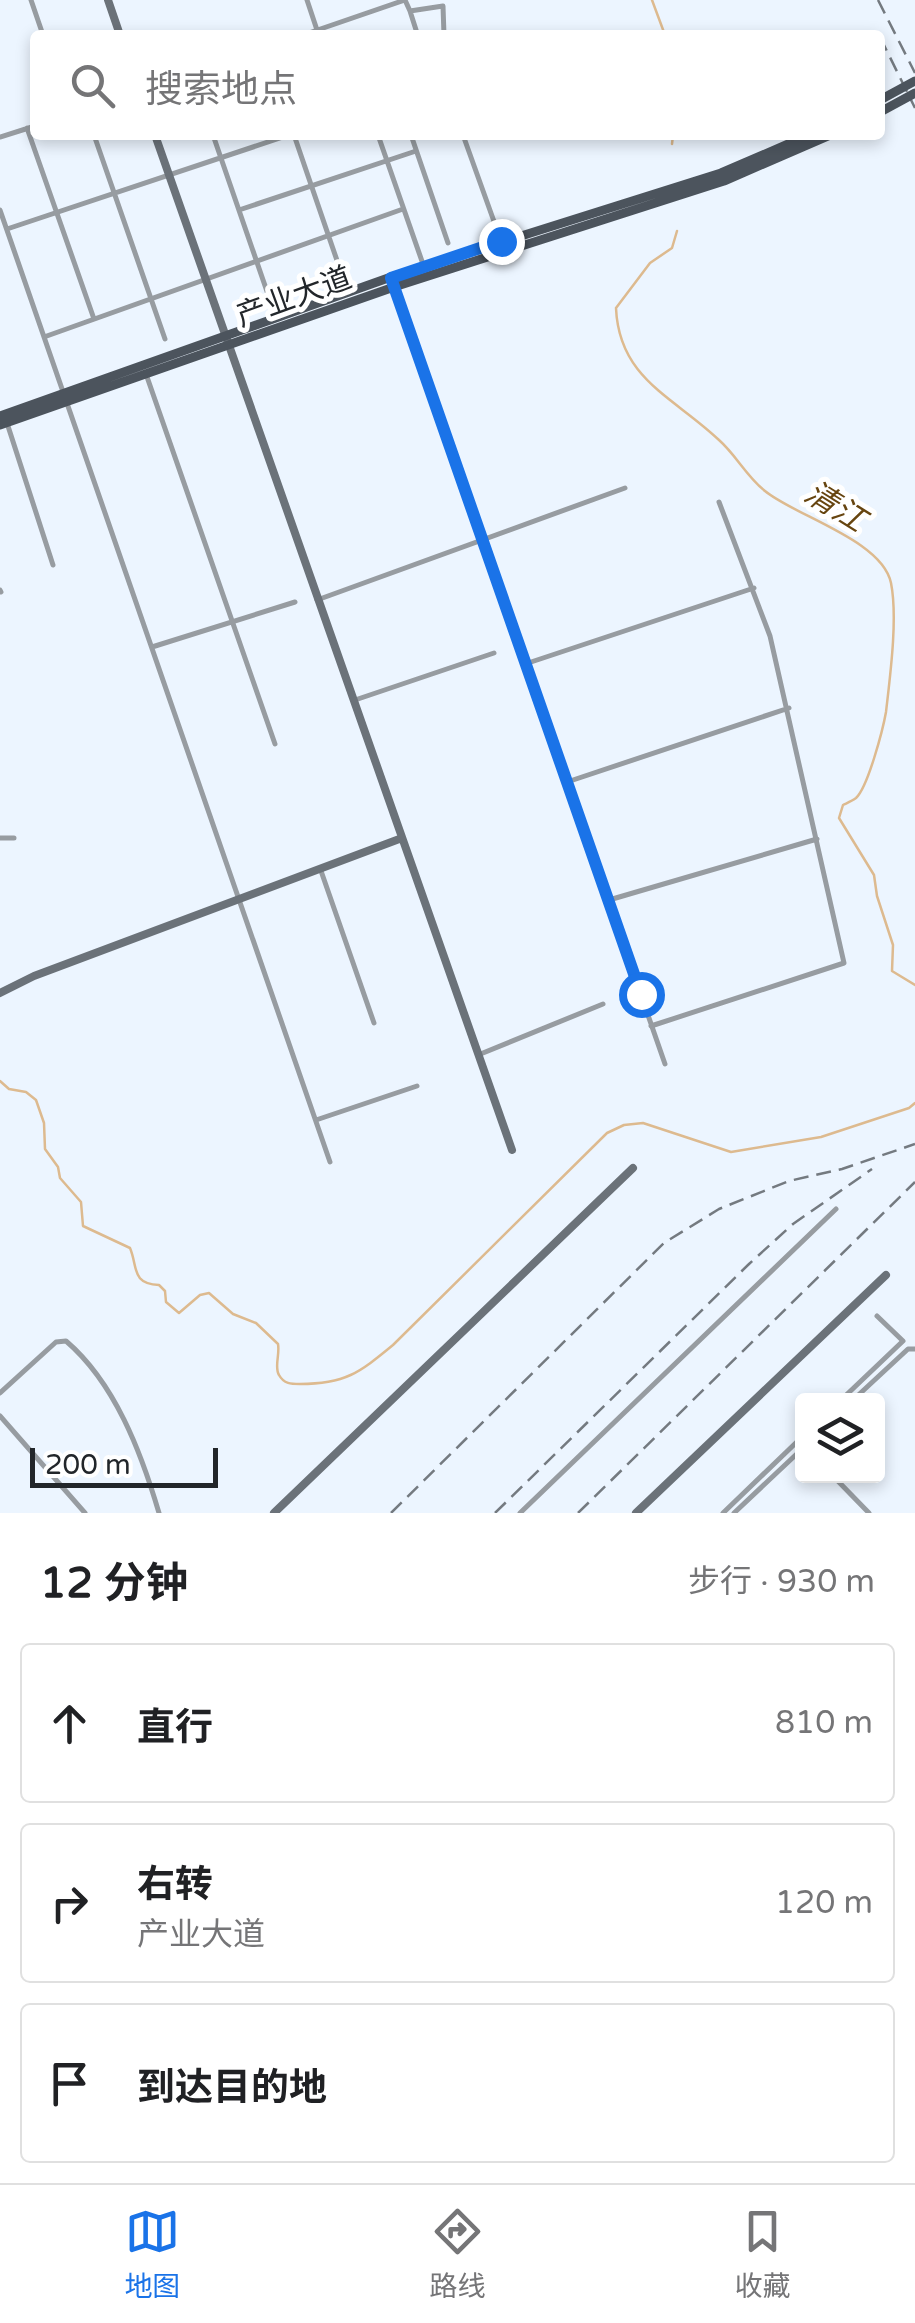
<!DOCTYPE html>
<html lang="zh">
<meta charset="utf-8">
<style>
body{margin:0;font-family:"Varela Round","Noto Sans SC",sans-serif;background:#f2f2f2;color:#202124}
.controls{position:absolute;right:30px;bottom:30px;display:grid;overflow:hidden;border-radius:10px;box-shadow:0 5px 15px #0003}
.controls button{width:90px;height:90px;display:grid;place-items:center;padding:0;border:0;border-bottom:2px solid #e0e0e0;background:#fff;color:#202124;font:50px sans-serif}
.scale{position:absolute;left:30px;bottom:25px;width:188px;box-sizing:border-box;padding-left:10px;border:5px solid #22262a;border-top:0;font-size:28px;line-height:35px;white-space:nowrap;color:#22262a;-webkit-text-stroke:8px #fff;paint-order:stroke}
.stop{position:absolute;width:30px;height:30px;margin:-22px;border:8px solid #1a73e8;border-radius:50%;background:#fff}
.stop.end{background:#1a73e8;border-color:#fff;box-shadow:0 2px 10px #0008}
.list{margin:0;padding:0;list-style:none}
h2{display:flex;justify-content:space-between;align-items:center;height:130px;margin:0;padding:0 40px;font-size:42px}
h2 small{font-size:32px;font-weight:400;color:#757577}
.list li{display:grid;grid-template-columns:65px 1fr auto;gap:30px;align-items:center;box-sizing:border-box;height:160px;margin:0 20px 20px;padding:0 20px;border:2px solid #e0e0e0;border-radius:10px}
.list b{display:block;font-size:38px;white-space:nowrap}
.list p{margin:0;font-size:32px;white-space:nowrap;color:#757577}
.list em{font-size:32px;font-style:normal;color:#757577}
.icon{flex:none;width:55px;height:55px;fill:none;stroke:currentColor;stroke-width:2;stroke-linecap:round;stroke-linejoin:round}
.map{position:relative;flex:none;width:915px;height:1513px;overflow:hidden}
.search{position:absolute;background:#fff;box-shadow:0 5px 15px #0003;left:30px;right:30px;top:30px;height:110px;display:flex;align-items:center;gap:25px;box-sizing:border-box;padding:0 35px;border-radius:10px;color:#757577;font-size:38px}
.sheet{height:670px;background:#fff}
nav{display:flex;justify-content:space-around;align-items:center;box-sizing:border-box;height:140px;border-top:2px solid #e0e0e0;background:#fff;font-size:28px;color:#757577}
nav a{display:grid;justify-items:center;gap:5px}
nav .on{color:#1a73e8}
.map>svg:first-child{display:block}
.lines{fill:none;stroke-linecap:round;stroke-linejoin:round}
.stream{stroke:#ddba8f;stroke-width:2.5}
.street{stroke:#979ca1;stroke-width:5}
.secondary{stroke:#6b7279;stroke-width:8}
.primary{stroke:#4c545d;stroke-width:9}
.rail{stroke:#747a80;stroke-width:2.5;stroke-dasharray:15 8;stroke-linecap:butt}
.primary-bridge{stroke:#4c545d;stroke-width:9}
.route{stroke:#1a73e8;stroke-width:12}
.labels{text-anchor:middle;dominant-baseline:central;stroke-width:10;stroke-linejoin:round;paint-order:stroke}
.street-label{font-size:30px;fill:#22262a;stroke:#fff}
.water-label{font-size:32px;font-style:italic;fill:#674510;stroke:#fff}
</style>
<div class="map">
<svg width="915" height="1513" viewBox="0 0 915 1513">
<rect width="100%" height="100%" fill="#ecf5ff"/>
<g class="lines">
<path class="stream" d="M652 0 665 35
M672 144 673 135
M677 231 672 248 650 263 616 308C619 379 674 397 719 440 736 455 747 477 765 491 795 516 882 540 891 583 898 618 890 677 886 712 883 729 868 787 856 798 852 801 847 803 843 805L839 818 874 875 877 896 893 945 892 971 915 985
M0 1081 9 1089 26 1092 36 1100 44 1123 45 1149 58 1167 60 1178 81 1202 83 1226 130 1248C138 1267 131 1284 159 1285L165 1291 166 1302 179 1313 200 1295 209 1293 233 1314 256 1323 278 1344C280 1355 274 1367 279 1375 284 1384 291 1384 300 1384 345 1384 359 1373 393 1345L607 1133 624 1125 643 1123 731 1152 821 1137 909 1108 915 1103"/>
<path class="street" d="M31 0 43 35
M307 0 317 30
M405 0 410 11 443 6 444 35
M303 35 405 0
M409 35 417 33 410 11
M27 128 94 319
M94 135 165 339
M213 135 271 303
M294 135 342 275
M378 135 424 267
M411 135 448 243
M463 135 501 241
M0 137 35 126
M0 210 330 1162
M239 210 416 151
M7 229 289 135
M391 277 665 1064
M44 337 403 209
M146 374 275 744
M7 423 53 565
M0 590 1 592
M317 600 625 488
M152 647 295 602
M525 664 754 588
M355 700 494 653
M567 782 789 708
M0 838H14
M320 868 374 1023
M609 900 817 839
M651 1026 844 963 770 636 719 502
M478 1055 603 1004
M316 1120 417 1086
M0 1393 56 1342 66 1341C115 1383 141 1452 159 1513
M841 1400 903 1341 877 1316
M853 1400 908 1349H915
M0 1416 85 1513
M833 1476 869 1513
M520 1513 836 1209
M723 1513 802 1437
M734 1513 802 1449"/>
<path class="secondary" d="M108 0 120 35
M155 135 512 1150
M0 993 34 976 402 838
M274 1513 633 1168
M636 1513 886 1275"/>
<path class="primary" d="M0 416 391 277 721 173 809 135
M0 425 394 287 724 181 830 135"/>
<path class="rail" d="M878 0 915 73
M880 37 915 108
M391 1513 664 1243 719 1209 789 1181 842 1169 915 1144
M495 1513 749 1264 793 1224 872 1169
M578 1513 915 1182"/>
<path class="primary-bridge" d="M880 100 915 81
M882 111 915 93"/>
</g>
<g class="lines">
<path class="route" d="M501 241 391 278 641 994"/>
</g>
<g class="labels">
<g class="street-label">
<text transform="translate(294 297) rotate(-20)">产业大道</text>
</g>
<g class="water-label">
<text transform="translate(835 507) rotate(32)">清江</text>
</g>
</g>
</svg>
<div class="controls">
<button><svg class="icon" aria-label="layers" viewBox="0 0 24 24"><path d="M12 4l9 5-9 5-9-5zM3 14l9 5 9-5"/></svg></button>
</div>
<div class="scale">200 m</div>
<div class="stop" style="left:641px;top:994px"></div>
<div class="stop end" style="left:501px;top:241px"></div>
<div class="search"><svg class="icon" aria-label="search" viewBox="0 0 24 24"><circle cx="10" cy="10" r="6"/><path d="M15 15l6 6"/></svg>搜索地点</div>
</div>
<section class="sheet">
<h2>12 分钟<small>步行 · 930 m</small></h2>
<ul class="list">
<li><svg class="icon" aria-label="ahead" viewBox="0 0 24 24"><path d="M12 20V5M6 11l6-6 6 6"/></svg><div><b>直行</b></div><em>810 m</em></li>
<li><svg class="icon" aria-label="right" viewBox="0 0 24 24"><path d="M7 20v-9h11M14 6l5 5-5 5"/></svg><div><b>右转</b><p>产业大道</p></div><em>120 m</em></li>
<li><svg class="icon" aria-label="arrive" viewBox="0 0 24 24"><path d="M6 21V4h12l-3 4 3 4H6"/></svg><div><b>到达目的地</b></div></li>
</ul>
</section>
<nav>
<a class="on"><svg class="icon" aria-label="map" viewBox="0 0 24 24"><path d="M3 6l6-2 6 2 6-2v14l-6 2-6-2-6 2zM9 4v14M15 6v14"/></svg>地图</a>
<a><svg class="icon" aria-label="directions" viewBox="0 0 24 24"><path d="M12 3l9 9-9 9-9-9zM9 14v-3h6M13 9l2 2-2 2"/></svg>路线</a>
<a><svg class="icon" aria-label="saved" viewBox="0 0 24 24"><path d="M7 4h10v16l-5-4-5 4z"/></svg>收藏</a>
</nav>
